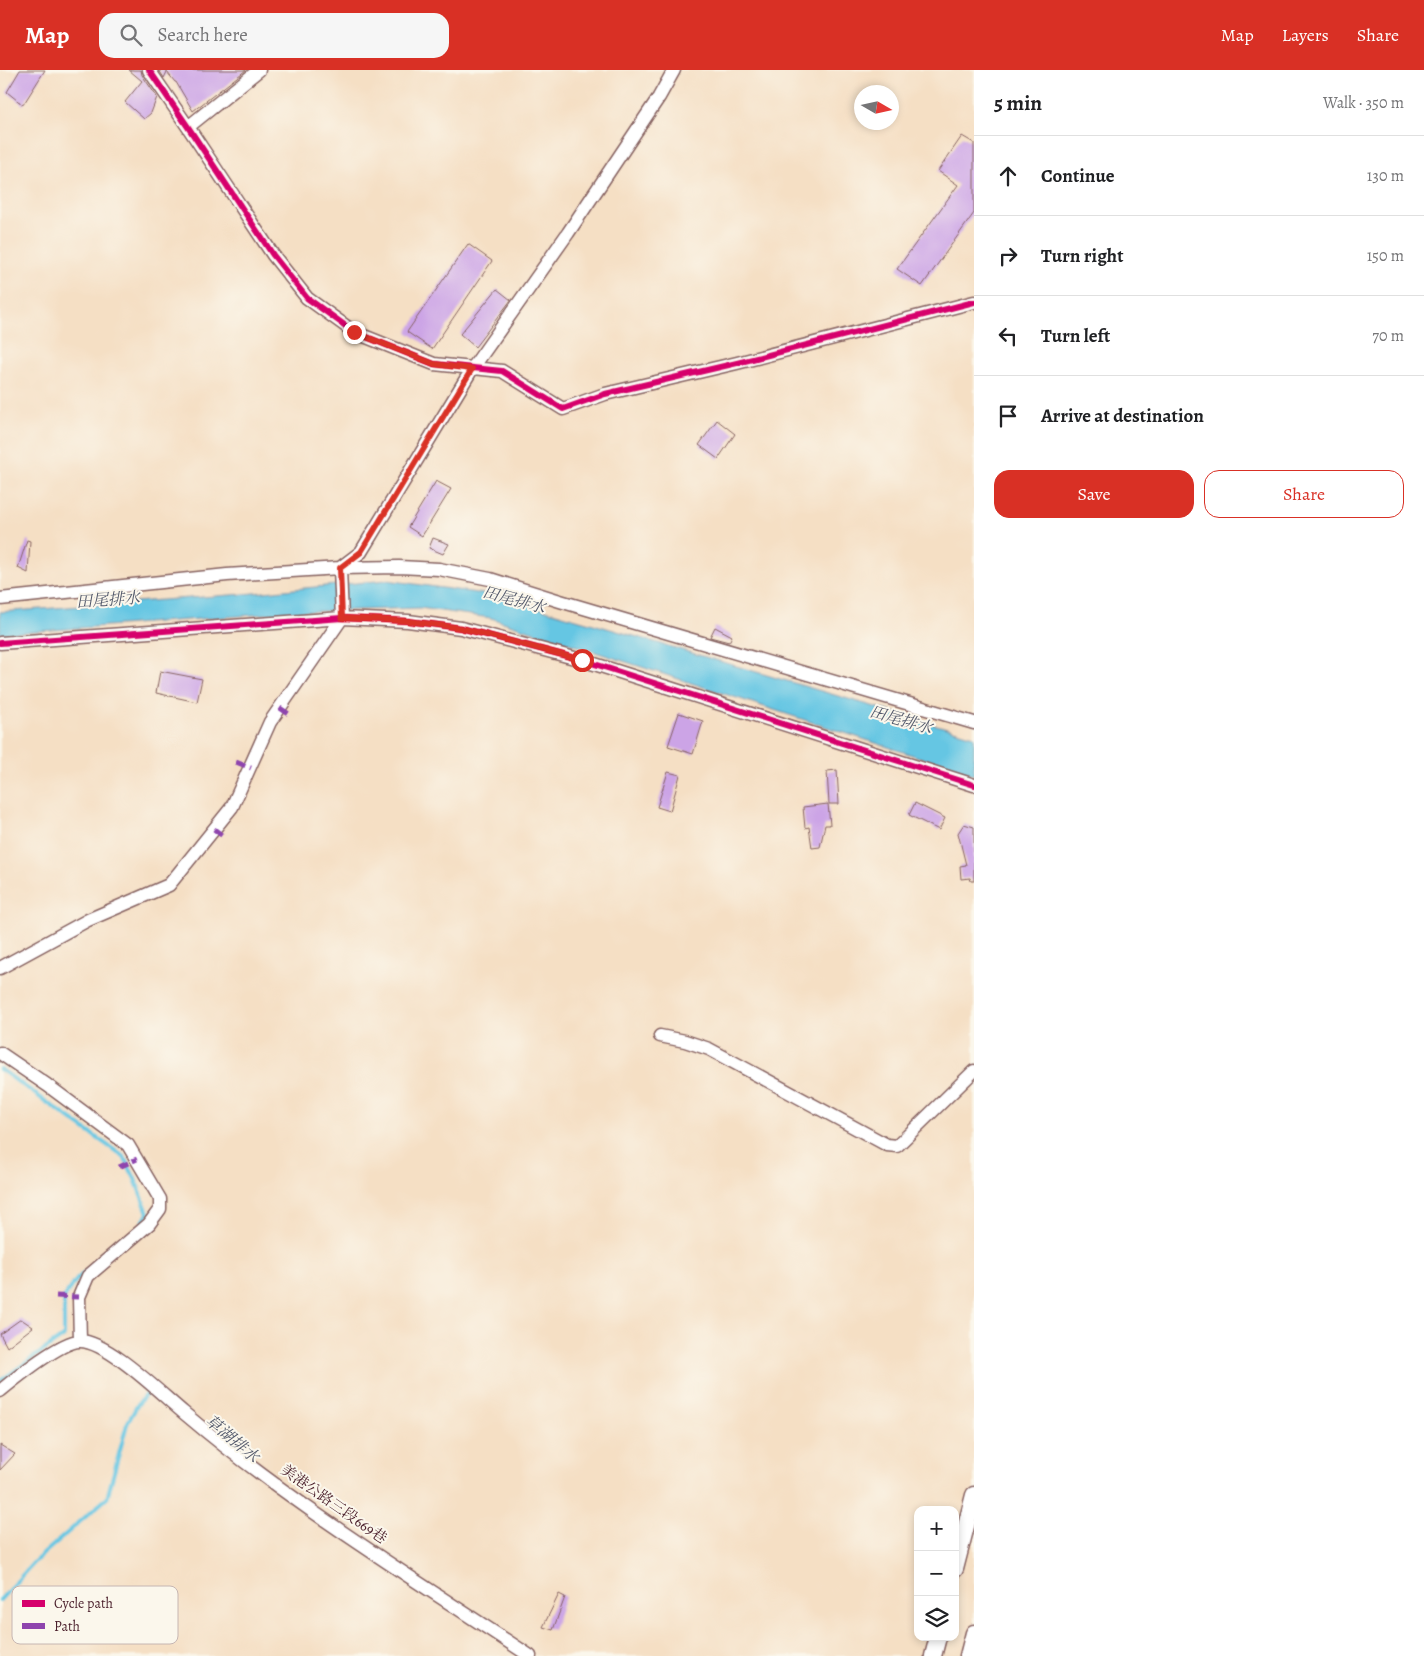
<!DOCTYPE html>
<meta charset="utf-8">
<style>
body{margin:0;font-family:Alegreya,"Noto Serif TC",serif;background:#f6f6f6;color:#202124}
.controls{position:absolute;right:15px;bottom:15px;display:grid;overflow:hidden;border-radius:10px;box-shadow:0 2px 8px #0003}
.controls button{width:45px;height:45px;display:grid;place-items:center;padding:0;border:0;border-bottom:1px solid #e0e0e0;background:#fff;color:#202124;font:25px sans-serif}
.compass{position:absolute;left:854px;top:15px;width:45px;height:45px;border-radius:50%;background:#fff;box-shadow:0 2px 8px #0003;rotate:99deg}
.stop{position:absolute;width:15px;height:15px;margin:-11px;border:4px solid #d93025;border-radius:50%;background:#fff}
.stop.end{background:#d93025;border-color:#fff;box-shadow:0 1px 5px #0008}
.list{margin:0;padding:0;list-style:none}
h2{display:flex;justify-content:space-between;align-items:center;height:65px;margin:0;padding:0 20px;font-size:21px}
h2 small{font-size:16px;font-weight:400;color:#757577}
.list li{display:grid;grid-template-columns:32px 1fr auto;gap:15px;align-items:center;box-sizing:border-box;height:80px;padding:0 20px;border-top:1px solid #e0e0e0}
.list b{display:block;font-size:19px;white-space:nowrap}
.list em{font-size:16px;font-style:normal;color:#757577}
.actions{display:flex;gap:10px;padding:15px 20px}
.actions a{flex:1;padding:11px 0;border:1px solid #d93025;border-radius:15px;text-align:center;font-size:18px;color:#d93025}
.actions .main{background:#d93025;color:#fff}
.icon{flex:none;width:28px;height:28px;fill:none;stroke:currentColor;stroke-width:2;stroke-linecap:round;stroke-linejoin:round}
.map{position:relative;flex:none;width:974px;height:1586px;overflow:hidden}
header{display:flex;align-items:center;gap:30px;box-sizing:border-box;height:70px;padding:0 25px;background:#d93025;color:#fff}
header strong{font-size:24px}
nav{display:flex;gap:28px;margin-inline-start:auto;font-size:18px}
.search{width:350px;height:45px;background:#f6f6f6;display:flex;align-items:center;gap:12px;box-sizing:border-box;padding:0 18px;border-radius:15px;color:#757577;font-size:19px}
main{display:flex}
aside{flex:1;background:#fff}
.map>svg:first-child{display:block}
.water{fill:#65c6e3;stroke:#587287}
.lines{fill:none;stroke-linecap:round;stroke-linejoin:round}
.stream{stroke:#65c6e3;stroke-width:4}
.building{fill:#cca4e6}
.minor-casing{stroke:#866261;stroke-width:15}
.major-casing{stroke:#866261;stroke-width:19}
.minor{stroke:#fff;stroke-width:12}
.major{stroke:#fff;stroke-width:16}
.quiet{stroke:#8e44ad;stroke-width:5;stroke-dasharray:10 5;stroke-linecap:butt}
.cycleway-casing{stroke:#fbf7ec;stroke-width:9}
.cycleway{stroke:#d6006c;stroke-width:6}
.route{stroke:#d93025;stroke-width:6}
.labels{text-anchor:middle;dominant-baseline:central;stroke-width:4;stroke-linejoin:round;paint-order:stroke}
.street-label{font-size:15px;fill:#4a1f2b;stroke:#fbf7ec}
.water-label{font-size:16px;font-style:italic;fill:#53596b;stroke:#fbf7ec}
.key{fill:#fbf7ec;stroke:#c6b6b2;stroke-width:1}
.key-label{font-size:14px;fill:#4a1f2b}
</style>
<header>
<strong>Map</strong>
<div class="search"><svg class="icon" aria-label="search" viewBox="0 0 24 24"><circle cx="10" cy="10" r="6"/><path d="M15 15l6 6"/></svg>Search here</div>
<nav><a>Map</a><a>Layers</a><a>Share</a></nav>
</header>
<main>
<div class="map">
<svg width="974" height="1586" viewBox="0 0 974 1586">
<rect width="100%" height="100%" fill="#fbf7ec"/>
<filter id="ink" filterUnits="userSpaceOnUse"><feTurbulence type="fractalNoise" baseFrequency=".02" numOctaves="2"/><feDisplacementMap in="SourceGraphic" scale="10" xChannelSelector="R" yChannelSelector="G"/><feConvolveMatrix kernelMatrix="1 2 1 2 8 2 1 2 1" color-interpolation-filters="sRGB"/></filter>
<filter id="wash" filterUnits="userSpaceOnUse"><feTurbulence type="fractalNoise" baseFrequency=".0096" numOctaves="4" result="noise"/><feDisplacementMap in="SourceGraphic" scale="20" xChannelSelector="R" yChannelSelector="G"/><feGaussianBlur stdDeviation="1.12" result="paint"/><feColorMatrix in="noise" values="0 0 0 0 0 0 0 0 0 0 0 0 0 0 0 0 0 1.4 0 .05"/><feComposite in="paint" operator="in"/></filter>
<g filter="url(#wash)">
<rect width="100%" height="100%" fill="#f5dfc4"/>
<path class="water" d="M387 510 498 526 974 666V705L491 548 420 538 293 542 0 564V542L244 524Z"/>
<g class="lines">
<path class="stream" d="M0 999 124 1087 135 1109 148 1143 143 1152
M0 1311 64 1266V1227L78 1208 85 1202
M0 1530 34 1492 107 1428 127 1354 138 1334 151 1318"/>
</g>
<g id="blocks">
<path class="building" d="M20 0H45L23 35 7 22Z
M129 0H141L142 5 157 27 151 43 144 49 125 32 142 11Z
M159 0H246L193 41 176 12H175L167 2 164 8Z
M962 66 974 73V143L922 216 897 199 958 115 938 101Z
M468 174 492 191 432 279 407 262Z
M497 219 511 230 475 277 460 264Z
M717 350 735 364 718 389 699 375Z
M436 411 451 419 422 466 408 457Z
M433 468 449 474 443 484 429 478Z
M27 470 30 471 28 503 18 498Z
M715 557 732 566 729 572 710 567Z
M160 601 202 609 197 632 156 623Z
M679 643 703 651 693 684 668 676Z
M837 700 839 734H829L827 701Z
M668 702 680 705 670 741 657 737Z
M915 733 945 748 939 760 909 745Z
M828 734 830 755H825L820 777 812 778 809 757 805 758 803 737Z
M964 754 974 757V811H971L970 808 961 809 960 796 966 795 958 763Z
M21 1249 33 1257 7 1277 0 1264Z
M0 1375 15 1384 0 1400Z
M559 1524 565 1527 553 1560 543 1557Z"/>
</g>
</g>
<g filter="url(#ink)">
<use href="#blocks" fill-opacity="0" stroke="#866261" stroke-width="1"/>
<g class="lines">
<defs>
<path id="minor" d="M149 0 188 57 273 185 307 228 354 262 434 294 502 301 563 339 605 324 737 293 974 232
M188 57 259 0
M0 529 227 505 340 498 399 497 439 499 490 509 560 531 974 653
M0 573 342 548 408 551 461 558 582 590 974 715
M0 898 88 850 169 815 232 737 270 652 342 548 340 498 361 482 472 299 568 163 659 27 674 0
M660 966 685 971 709 979 887 1075 897 1076 974 1001
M0 983 47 1015 128 1075 160 1129V1139L149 1154 88 1206 79 1227 80 1271
M0 1321C16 1308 60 1272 79 1271 107 1270 162 1325 184 1343 291 1434 413 1508 530 1586"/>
<path id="major" d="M955 1499 974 1425
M933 1586 938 1567
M968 1586 974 1563"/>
</defs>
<use href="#minor" class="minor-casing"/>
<use href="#major" class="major-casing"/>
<use href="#minor" class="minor"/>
<use href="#major" class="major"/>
<path class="quiet" d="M280 638 292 646
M236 692 251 698
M214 759 224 767
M119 1097 137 1089
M56 1226 79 1227"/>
<defs>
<path id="cycleway" d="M149 0 188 57 273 185 307 228 354 262 434 294 502 301 563 339 605 324 737 293 974 232
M0 573 342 548 408 551 461 558 582 590 974 715"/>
</defs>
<use href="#cycleway" class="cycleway-casing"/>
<use href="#cycleway" class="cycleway"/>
</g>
</g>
<g class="lines" filter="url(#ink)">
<path class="route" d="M354 262 434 294 472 299 361 482 340 498 342 548 408 551 461 558 582 590"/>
</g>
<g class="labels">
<g class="street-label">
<text transform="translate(334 1434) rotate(35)">美港公路三段669巷</text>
</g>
<g class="water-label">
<text transform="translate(108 530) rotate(-4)">田尾排水</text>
<text transform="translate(514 530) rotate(15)">田尾排水</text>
<text transform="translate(901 650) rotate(16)">田尾排水</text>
<text transform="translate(232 1369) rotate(40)">草湖排水</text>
</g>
</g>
<rect x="12" y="1516" width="166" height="58" rx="8" class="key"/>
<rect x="22" y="1530" width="23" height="7" fill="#d6006c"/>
<rect x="22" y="1553" width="23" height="6" fill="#8e44ad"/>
<g class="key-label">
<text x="54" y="1538">Cycle path</text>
<text x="54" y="1561">Path</text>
</g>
</svg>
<div class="controls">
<button>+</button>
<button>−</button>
<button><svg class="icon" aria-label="layers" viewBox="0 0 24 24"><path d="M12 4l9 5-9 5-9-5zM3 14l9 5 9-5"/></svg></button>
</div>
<svg class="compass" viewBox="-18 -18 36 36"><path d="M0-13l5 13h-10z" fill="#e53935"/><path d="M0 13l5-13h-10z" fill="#757577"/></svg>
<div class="stop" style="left:582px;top:590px"></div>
<div class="stop end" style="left:354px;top:262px"></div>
</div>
<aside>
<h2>5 min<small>Walk · 350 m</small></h2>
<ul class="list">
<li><svg class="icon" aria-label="ahead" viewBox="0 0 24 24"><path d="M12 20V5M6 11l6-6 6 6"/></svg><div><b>Continue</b></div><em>130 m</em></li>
<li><svg class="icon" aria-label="right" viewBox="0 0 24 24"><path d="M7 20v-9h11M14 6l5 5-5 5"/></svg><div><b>Turn right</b></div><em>150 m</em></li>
<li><svg class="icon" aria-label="left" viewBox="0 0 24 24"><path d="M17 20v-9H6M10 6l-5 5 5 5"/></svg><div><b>Turn left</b></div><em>70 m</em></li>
<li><svg class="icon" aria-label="arrive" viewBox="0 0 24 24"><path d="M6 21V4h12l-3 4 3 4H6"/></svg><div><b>Arrive at destination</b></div></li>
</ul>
<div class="actions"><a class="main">Save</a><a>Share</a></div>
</aside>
</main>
